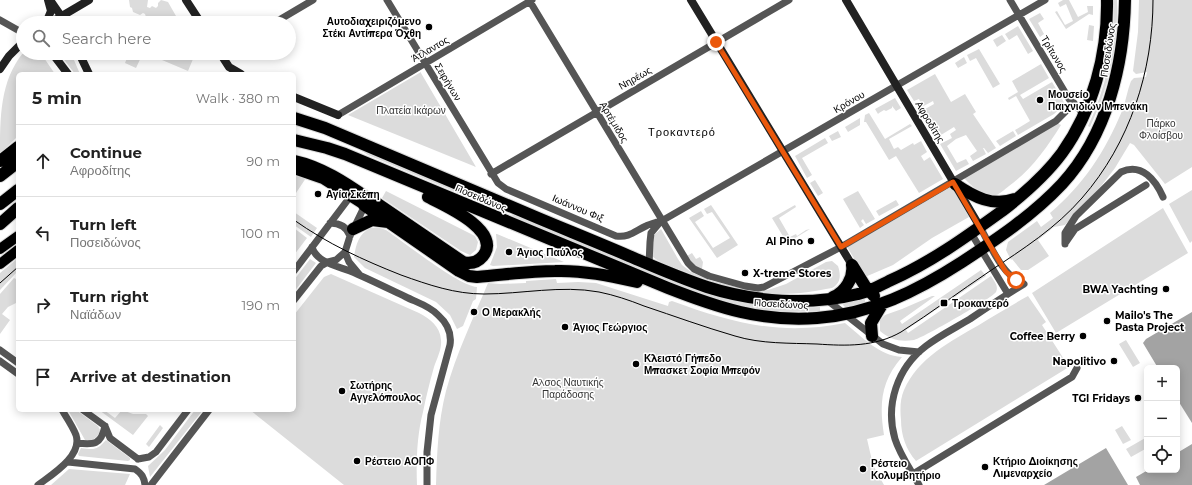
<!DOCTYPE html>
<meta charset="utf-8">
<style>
body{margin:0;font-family:Montserrat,sans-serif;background:#f2f2f2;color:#222}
.controls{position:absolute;right:12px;bottom:12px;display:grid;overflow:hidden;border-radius:6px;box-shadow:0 2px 10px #0003}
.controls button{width:36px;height:36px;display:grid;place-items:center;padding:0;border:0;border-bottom:1px solid #e0e0e0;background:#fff;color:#222;font:20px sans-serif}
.stop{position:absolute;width:12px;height:12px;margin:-9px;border:3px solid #ea580c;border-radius:50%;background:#fff}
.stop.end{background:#ea580c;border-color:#fff;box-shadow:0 1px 4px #0008}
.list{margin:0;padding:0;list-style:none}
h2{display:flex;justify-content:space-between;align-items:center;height:52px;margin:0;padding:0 16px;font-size:17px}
h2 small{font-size:13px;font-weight:400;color:#767676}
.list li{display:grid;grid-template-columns:26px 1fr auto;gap:12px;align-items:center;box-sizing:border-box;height:72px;padding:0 16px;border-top:1px solid #e0e0e0}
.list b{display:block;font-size:15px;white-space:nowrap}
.list p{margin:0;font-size:13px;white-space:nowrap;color:#767676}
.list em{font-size:13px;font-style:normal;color:#767676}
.icon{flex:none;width:22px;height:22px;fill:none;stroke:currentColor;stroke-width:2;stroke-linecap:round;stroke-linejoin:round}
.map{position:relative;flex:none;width:1192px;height:485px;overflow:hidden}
.search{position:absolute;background:#fff;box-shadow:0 2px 10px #0003;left:16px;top:16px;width:280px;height:44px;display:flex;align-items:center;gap:10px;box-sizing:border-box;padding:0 14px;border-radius:22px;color:#767676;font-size:15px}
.panel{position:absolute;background:#fff;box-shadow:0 2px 10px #0003;left:16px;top:72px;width:280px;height:340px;border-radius:6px}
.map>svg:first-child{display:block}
.green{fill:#dcdcdc}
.water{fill:#a3a3a3}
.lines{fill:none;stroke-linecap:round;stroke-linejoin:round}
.primary-casing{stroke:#dbdbdb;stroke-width:12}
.highway-casing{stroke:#dbdbdb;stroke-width:14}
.street{stroke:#555;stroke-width:7}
.secondary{stroke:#222;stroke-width:8}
.primary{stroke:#000;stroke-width:10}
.highway{stroke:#000;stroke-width:12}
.tram{stroke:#000;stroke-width:1}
.route{stroke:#ea580c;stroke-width:5}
.poi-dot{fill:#000;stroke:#fff;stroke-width:1.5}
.labels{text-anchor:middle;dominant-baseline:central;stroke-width:3;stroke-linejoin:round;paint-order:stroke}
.poi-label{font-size:10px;font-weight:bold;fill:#000;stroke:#fff;text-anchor:start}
.street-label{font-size:10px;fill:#000;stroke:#fff}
.park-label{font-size:10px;fill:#333;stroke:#fff}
.neighbourhood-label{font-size:11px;letter-spacing:1px;fill:#000;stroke:#fff}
</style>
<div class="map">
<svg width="1192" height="485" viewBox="0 0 1192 485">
<rect width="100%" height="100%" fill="#fff"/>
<path class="green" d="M129 0H148L147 7 150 8 152 6 156 8 158 6V3L161 0 168 2 180 23H159L146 17 145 14 143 13 140 15 133 12 132 8 130 7Z
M1063 0H1069L1078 17 1088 12 1087 6H1093V15L1089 14 1066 29 1055 12 1057 11 1065 25 1073 21 1066 4 1060 7 1058 3Z
M1114 0H1117C1118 46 1110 85 1090 127L1088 126C1107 86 1115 44 1114 0Z
M1139 0H1192V167L1165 184 1134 145 1130 143 1115 168 1102 185 1065 225 1054 227 1038 240 1049 256 1028 270H1021L1012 259 1011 260 1006 250 1008 242 1037 221 1041 227 1053 218 1050 213C1083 185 1105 152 1122 111 1126 101 1127 91 1131 81L1134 78 1146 77 1147 72 1136 74 1133 71 1138 32Z
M1040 13 1044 19 1038 23 1044 34 1040 37 1029 19Z
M1089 25 1094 26 1093 41 1087 40Z
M1018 26 1033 51 1028 54 1017 35 1009 40 1005 34Z
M1002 35 1006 41 997 47 993 40Z
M979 49 1000 84 993 88 976 58 970 61 967 55Z
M23 53H39L42 55 55 74H18V136L0 154C0 118 0 81 23 53Z
M59 53H71L80 74H75Z
M129 53H143L136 68 125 63Z
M165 53H179L193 59 188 71 162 60Z
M964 57 967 63 958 68 955 63Z
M1041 64 1049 78 1020 95 1023 99 1052 82 1065 104 1054 114 1018 135 1015 130 1030 121 1016 96 1009 100 1008 98 1018 92 1012 81Z
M421 72V73L476 167 348 115Z
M935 74 951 102 965 94 976 112 973 114 996 148 988 153 984 148H983L986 154 973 161 970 156 977 151 966 135 956 139 947 146 957 163 966 159 969 164 956 171 940 144 952 138 950 134 956 130 954 127 936 138 920 112 934 104 933 101 918 109 917 106 921 103 919 99 914 101 907 90Z
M895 98 901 108 896 111 892 106V108L886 111 884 110 879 113 878 114 875 109Z
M869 113 885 139 910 124 912 126 889 139 894 149 898 147 901 150 913 143 914 145 921 141 927 152 921 156 924 161 930 157 943 179 919 193 896 156 889 160 866 122H864L865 115Z
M860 118V125L848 132 845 127Z
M1057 123 1061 125C1046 149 1031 170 1009 186 1005 189 1000 194 996 195 984 197 971 186 964 178Z
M838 131 841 137 832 141 829 136Z
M1013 131 1016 136 1000 146 996 141Z
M825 138 828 143 802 158 812 175 807 178 795 156Z
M356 147 507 209 506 213 368 155Z
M294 176 306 178 294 196Z
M815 180 823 193 818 196 810 183Z
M951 185 969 217 932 238 893 265 865 277 846 245Z
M1192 190V241L1190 243 1169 204Z
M386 191 475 236 478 242 476 250 470 255 461 251 382 198Z
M858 191 875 219 866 224 863 219 861 221 864 225 860 228 843 199Z
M896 200 899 205 879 216 876 211Z
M711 205 738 245 717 258 689 218 701 211 704 216 695 222 713 248 730 238 712 212 707 214 704 209Z
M795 205 796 207 779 218 790 237 796 234 797 236 806 230 810 229 787 243 772 218Z
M1163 208 1188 253 1056 333 1032 293Z
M294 212 317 228 311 237 294 225Z
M514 212 724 298C756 306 787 309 820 307V311L785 312 760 310 723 302 678 286 512 216Z
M294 228 307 238 294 255Z
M370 228H380L386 230C404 242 459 286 477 287L476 299 473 301 463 326 457 329 450 315 436 302 365 268 354 257C356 245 358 235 370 228Z
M661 229 678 259 682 265 691 272 712 281 737 287 757 291 768 290 786 284 826 262 832 261 838 266C841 275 841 283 832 288 816 291 798 294 781 294 748 295 713 283 683 271 673 267 658 263 651 255L654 235Z
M496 234H497L564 262 493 266 490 265 497 247Z
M692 253 696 259 700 257 703 262 702 269 691 265 687 256Z
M18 258V271L0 290V273Z
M310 259 316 263 294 292V280Z
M981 270 986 276 906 330 908 333 991 276C994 281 999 286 996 292 994 297 921 339 914 340 900 342 891 340 880 331V320L885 315 902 309 932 296H935L900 321 902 324Z
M331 274 419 313C430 319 440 326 441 340 442 349 437 358 434 367 430 381 426 397 423 412 417 435 416 461 417 485H344L250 410H294V315L324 277Z
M14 278 18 280V302L8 307 2 314 10 320 0 334V294Z
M556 279 557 283 578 282 596 283 668 306 669 302 672 301C732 323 781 336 845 323 862 337 880 356 902 357 881 381 879 404 884 435L867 439 873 465 884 485H436C437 454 438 422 446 391 456 354 473 319 488 283L500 284 526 283V281Z
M1028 296 1046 322 1042 325 1069 367 916 461C906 450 901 435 901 420 900 410 900 399 904 390 918 358 951 341 979 325 995 315 1012 305 1028 296Z
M863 298 865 300V304L846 308 843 305 844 302Z
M1126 340 1140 363 1133 367 1119 344Z
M68 410H76L98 426 100 430C98 437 95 439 89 441L85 440Z
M99 410H104L115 418 122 410 133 414H146L148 416 133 435Z
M195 410H203L150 477 148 466 165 450Z
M160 425 163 428 149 447 146 444Z
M1122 426 1131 440 1123 444 1115 430Z
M1147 437V448L1131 457 1126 449Z
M106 440 130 458V460L128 461 79 456 78 454 81 448C95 450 97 450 106 440Z
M69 469 130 474 125 485H51Z"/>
<path class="water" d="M1192 312V423L1177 399V368H1158L1143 343 1146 339Z
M1192 444V485H1140L1136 477 1148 470H1177V453Z
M1106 448 1128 485H1044Z"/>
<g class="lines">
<defs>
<path id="primary" d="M294 160C322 166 346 182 369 198
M294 169 323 179 364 205
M0 249 18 236
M0 264 18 250"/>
<path id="highway" d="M294 118 325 128C396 158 467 188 538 218 569 231 599 243 629 256 655 267 680 278 707 287 754 302 809 306 858 294 869 292 879 286 889 281 930 263 966 237 1002 211 1024 194 1045 176 1062 153 1093 110 1108 53 1107 0
M294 140 327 148 345 154 668 288C719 308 761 322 817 318 871 314 917 291 962 262 997 239 1033 215 1062 184 1107 135 1124 65 1125 0
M0 161 18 147
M0 176 18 162
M955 184C974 197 993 207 1015 199
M369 198 463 262C470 264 477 263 483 256 503 231 444 205 428 197
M0 204 18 190
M364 205 459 271 469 276 477 277C503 275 529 271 555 271 583 270 610 276 637 282
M0 224 18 208
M353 229 372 220 388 222
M852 265 865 286 874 296
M833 297C845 292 854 278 852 265
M872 336 871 323 883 303"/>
</defs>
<use href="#primary" class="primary-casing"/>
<use href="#highway" class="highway-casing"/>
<path class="street" d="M387 0 498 183 506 189 616 236C629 238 635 231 646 226 652 223 659 222 665 219L1045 0
M529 0 688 263 694 269 709 276 745 286 758 288 764 287 789 274 841 247 1056 121 1074 103
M1010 0 1069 99 1084 114
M0 20 23 33
M274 23 313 0
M338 115 532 0
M491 174 789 0
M330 223C340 223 347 227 350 236
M980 227C991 246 1002 276 1024 284
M971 233 1008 294
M1066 242 1075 229 1146 185
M1065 244V233L1076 216 1121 172C1142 162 1156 181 1163 197
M312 247C316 262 337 266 350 271 369 279 387 288 406 297 416 302 430 306 438 315 447 323 452 332 450 345L431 415 427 452V485
M345 252 349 262 359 274
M649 265 650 242 651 233 661 221
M294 271 353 193
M294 300 321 266 328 262 336 260 345 252 350 236 366 203
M827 300 883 344 899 350 919 352
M0 350 18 363
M0 361 18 374
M83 410 105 426 110 438 138 459
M77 443C94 445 101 445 105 426
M138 459 149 457 156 452 188 410
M68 462 135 469C142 474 144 477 145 485
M913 474 1072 377 1077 368
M38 485C51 475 83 456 76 435 73 427 67 418 62 410
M151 485 209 410
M919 485C911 470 900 455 895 439 885 405 897 368 926 346 939 336 955 328 970 319 988 307 1006 295 1024 284"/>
<path class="secondary" d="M50 0 66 23
M186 0 201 23
M691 0 852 265
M846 0 980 227
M46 23 51 11 48 0
M50 23 89 0
M52 53 68 74
M79 53 89 74
M220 53 229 67 241 74
M0 69 9 56 23 42
M294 97 338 115"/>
<use href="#primary" class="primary"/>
<use href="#highway" class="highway"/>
<path class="tram" d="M294 220C328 244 363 260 401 275 429 285 455 294 484 294 522 294 561 285 599 292 614 295 629 300 644 306 674 316 704 327 735 336 761 344 790 343 817 344 846 346 875 347 901 332 931 313 960 291 990 271 1023 249 1056 228 1082 198 1130 143 1153 71 1153 0
M0 283 18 267"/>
</g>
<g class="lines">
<path class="route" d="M716 42 841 247 953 182 1001 264 1006 272 1016 280"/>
</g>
<g class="poi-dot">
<circle cx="429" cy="27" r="4"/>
<circle cx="1040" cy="100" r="4"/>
<circle cx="318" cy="194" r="4"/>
<circle cx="811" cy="241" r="4"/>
<circle cx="509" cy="252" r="4"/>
<circle cx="745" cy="273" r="4"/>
<circle cx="1166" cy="289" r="4"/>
<rect x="940" y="299" width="8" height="8" rx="2"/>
<circle cx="474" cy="312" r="4"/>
<circle cx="1107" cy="321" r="4"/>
<circle cx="565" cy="327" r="4"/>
<circle cx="1083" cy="336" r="4"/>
<circle cx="1114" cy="361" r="4"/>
<circle cx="636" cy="364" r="4"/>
<circle cx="342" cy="391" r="4"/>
<circle cx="1138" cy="398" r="4"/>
<circle cx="357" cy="461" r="4"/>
<circle cx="985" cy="467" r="4"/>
<circle cx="863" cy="469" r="4"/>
</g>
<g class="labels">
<g class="poi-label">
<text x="421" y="21" text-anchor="end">Αυτοδιαχειριζόμενο<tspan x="421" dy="12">Στέκι Αντίπερα Όχθη</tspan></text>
<text x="1048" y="94">Μουσείο<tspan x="1048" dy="12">Παιχνιδιών Μπενάκη</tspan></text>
<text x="326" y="194">Αγία Σκέπη</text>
<text x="803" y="241" text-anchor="end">Al Pino</text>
<text x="517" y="252">Άγιος Παύλος</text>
<text x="753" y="273">X-treme Stores</text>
<text x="1158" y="289" text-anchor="end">BWA Yachting</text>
<text x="952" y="303">Τροκαντερό</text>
<text x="482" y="312">Ο Μερακλής</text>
<text x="1115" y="315">Mailo's The<tspan x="1115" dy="12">Pasta Project</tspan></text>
<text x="573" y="327">Άγιος Γεώργιος</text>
<text x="1075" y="336" text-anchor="end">Coffee Berry</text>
<text x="644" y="358">Κλειστό Γήπεδο<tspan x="644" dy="12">Μπασκετ Σοφία Μπεφόν</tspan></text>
<text x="1106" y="361" text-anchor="end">Napolitivo</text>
<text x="350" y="385">Σωτήρης<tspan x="350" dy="12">Αγγελόπουλος</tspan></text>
<text x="1130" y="398" text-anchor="end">TGI Fridays</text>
<text x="365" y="461">Ρέστειο ΑΟΠΦ</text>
<text x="993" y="461">Κτήριο Διοίκησης<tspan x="993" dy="12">Λιμεναρχείο</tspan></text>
<text x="871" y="463">Ρέστειο<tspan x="871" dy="12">Κολυμβητήριο</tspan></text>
</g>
<g class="street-label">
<text transform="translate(430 49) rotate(-30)">Άτλαντος</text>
<text transform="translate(1108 50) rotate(-81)">Ποσειδώνος</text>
<text transform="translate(1054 54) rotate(59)">Τρίτωνος</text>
<text transform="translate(635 78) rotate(-30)">Νηρέως</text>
<text transform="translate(448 82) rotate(59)">Σειρήνων</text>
<text transform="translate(849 102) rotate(-30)">Κρόνου</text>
<text transform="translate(614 122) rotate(59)">Αρτέμιδος</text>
<text transform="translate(930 122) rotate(59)">Αφροδίτης</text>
<text transform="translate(481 198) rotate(23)">Ποσειδώνος</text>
<text transform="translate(578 208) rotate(23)">Ιωάννου Φιξ</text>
<text transform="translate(781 304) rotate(3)">Ποσειδώνος</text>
</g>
<g class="park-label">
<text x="411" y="110">Πλατεία Ικάρων</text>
<text x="1161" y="123">Πάρκο<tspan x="1161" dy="12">Φλοίσβου</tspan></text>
<text x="568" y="382">Αλσος Ναυτικής<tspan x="568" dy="12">Παράδοσης</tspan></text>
</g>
<g class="neighbourhood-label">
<text x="682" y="132">Τροκαντερό</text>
</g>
</g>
</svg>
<div class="controls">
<button>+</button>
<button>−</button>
<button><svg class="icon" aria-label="locate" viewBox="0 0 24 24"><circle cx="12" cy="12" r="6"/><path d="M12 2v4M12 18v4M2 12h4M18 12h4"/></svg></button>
</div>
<div class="stop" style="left:1016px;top:280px"></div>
<div class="stop end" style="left:716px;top:42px"></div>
<div class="search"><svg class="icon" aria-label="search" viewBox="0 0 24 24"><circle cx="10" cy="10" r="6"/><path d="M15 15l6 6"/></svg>Search here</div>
<section class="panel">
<h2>5 min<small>Walk · 380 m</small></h2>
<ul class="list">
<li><svg class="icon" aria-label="ahead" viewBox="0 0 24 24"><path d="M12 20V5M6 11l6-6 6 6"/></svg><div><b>Continue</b><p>Αφροδίτης</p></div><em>90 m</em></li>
<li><svg class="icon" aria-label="left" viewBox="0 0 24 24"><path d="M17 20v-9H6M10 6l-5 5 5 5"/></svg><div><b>Turn left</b><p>Ποσειδώνος</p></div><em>100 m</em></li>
<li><svg class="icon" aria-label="right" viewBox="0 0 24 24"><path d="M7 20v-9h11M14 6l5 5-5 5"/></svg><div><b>Turn right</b><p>Ναϊάδων</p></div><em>190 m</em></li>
<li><svg class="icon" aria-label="arrive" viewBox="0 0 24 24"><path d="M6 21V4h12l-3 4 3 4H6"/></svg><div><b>Arrive at destination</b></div></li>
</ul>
</section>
</div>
